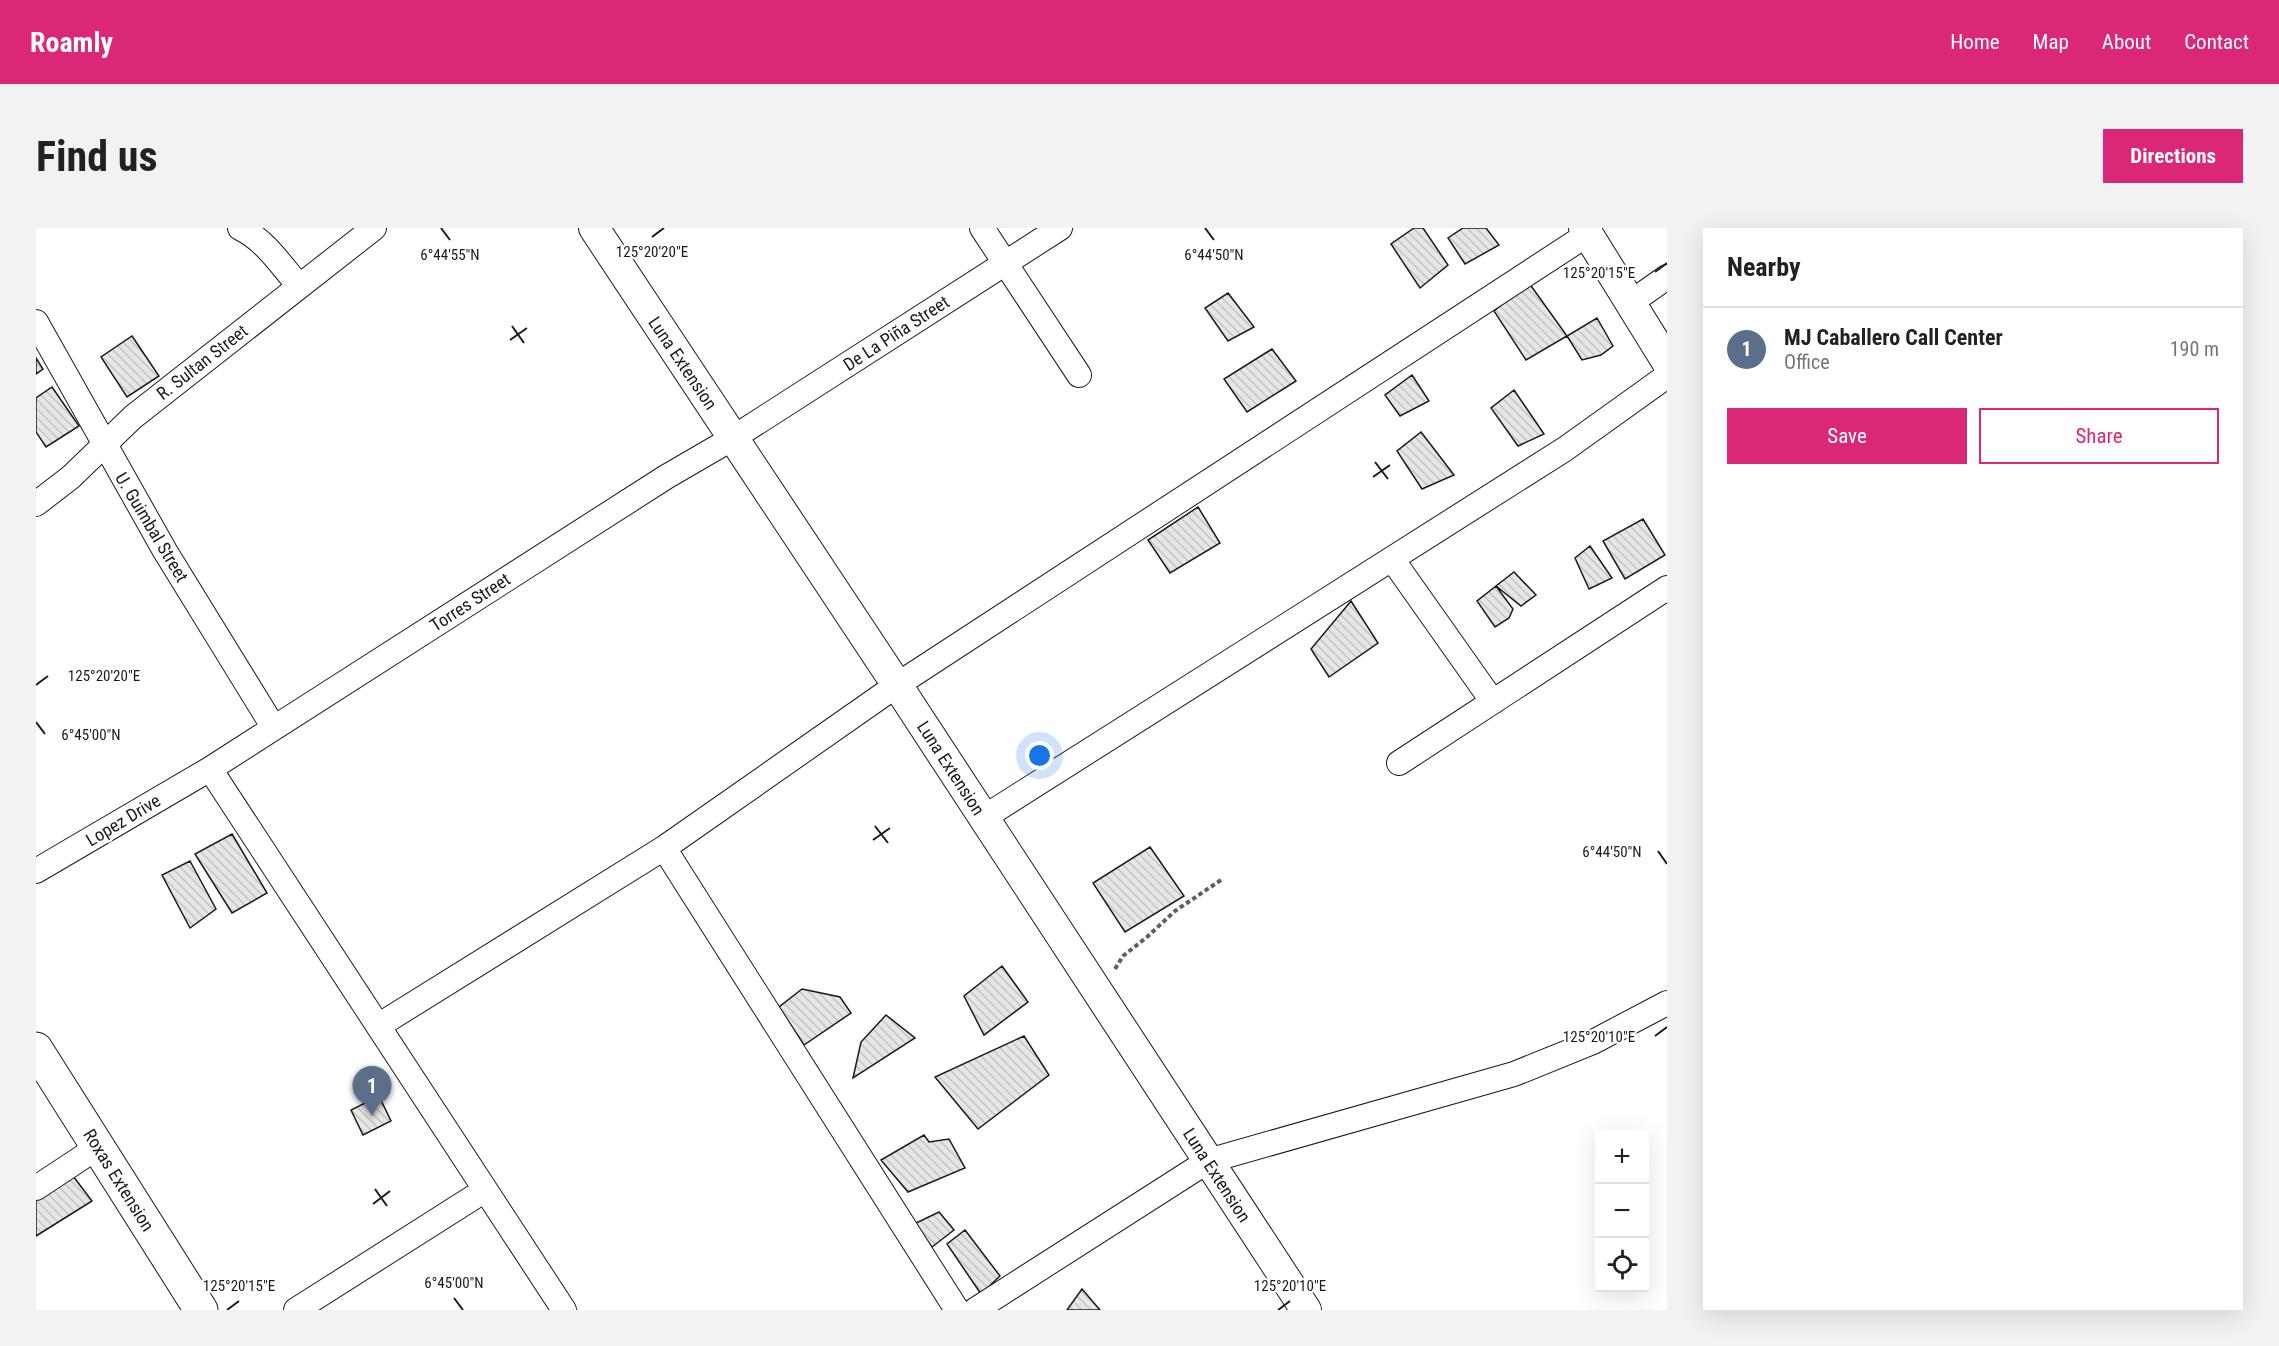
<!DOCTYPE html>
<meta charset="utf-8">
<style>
body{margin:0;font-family:"Roboto Condensed",sans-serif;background:#f2f2f2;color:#202124}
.controls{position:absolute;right:18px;bottom:18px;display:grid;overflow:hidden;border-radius:0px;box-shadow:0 6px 24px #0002}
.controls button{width:54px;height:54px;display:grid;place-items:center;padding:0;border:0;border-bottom:2px solid #e0e0e0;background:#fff;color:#202124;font:30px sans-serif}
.you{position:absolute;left:1004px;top:528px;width:21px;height:21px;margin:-15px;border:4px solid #fff;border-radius:50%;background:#1a73e8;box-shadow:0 0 0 9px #1a73e833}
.badge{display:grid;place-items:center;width:39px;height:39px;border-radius:50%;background:#db2777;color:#fff;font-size:20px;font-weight:700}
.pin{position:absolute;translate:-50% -50px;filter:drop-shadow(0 2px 3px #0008)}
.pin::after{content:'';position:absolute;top:32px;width:21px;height:18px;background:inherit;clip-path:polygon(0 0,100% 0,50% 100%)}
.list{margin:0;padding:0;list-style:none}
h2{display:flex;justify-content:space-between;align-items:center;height:78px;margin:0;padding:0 24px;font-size:26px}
h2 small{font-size:20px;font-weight:400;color:#757577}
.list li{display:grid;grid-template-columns:39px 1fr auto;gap:18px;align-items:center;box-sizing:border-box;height:84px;padding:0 24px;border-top:2px solid #e0e0e0}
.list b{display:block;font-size:22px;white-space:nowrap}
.list p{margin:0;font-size:20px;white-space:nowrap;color:#757577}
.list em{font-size:20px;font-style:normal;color:#757577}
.actions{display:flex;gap:12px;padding:18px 24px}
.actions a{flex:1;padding:14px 0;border:2px solid #db2777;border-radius:0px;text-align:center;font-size:21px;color:#db2777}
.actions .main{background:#db2777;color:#fff}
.icon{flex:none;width:33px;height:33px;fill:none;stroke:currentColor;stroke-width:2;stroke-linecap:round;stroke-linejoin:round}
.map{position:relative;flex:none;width:1631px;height:1082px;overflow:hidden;border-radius:0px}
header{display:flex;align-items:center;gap:36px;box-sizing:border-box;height:84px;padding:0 30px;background:#db2777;color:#fff}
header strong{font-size:28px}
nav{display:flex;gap:33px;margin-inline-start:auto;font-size:21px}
.intro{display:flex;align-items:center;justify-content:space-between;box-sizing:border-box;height:144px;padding:0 36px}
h1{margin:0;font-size:42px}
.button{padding:15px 27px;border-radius:0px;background:#db2777;color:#fff;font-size:21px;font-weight:700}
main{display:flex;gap:36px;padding:0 36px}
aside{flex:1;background:#fff;border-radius:0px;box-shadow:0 6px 24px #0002}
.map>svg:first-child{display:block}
.building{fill:url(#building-back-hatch);stroke:#1a1a1a;stroke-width:1.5}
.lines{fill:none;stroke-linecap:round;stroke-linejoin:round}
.minor-casing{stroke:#1a1a1a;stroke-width:26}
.tertiary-casing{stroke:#1a1a1a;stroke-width:32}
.secondary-casing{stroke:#1a1a1a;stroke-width:35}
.path{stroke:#5f5f5f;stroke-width:4;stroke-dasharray:4.5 3;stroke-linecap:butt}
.minor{stroke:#fff;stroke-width:24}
.tertiary{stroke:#fff;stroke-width:30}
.secondary{stroke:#fff;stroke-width:33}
.ticks{fill:none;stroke:#1a1a1a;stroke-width:2}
.labels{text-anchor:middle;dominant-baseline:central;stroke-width:4.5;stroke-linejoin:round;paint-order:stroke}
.street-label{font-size:18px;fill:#1a1a1a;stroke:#fff}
.ticks-label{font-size:15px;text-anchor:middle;fill:#1a1a1a;stroke:#fff;stroke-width:4.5;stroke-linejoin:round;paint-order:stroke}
</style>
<header>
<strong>Roamly</strong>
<nav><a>Home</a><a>Map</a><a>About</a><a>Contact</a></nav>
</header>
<div class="intro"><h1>Find us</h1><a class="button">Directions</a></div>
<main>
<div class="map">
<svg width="1631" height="1082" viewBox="0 0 1631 1082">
<defs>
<pattern id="building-back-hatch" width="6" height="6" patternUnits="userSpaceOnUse" patternTransform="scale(1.5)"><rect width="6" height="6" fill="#e6e6e6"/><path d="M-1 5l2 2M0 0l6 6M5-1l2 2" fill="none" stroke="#c5c5c5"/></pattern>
</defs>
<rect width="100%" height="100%" fill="#fff"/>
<path class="building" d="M1378 0H1387L1412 37 1384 60 1355 16Z
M1427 0H1450L1463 17 1429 36 1412 10Z
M1493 55 1531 108 1490 132 1458 83Z
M1192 65 1218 99 1192 113 1169 80Z
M1561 90 1577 118 1565 127 1546 132 1531 108Z
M96 108 123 148 91 169 65 129Z
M1236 121 1260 153 1211 184 1188 151Z
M0 130 7 141 0 146Z
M1376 147 1393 173 1364 188 1349 167Z
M16 159 43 198 10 219 0 204V170Z
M1478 162 1508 206 1482 218 1455 180Z
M1385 204 1418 247 1386 261 1361 223Z
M1162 279 1184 315 1134 345 1112 312Z
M1607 291 1629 327 1589 351 1567 313Z
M1554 318 1576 350 1553 361 1539 330Z
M1478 344 1500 367 1485 378 1460 358Z
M1460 358 1477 381 1473 390 1459 399 1441 373Z
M1315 373 1342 415 1293 449 1275 421Z
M196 606 231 665 196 685 159 626Z
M1114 619 1148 668 1089 704 1057 655Z
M154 633 180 681 154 700 126 647Z
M966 738 992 774 948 807 928 768Z
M766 761 804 769 815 785 768 817 743 779Z
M850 787 879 810 817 850 825 814Z
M988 808 1013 847 942 901 899 849Z
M343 868 355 893 327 907 315 882Z
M888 907 893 914 913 911 929 940 872 964 845 932Z
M34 944 56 973 0 1008V968Z
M903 984 918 1002 896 1019 878 996Z
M929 1002 964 1048 945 1066 911 1016Z
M1046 1061 1064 1082H1031Z"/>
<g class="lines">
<defs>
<path id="minor" d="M204 0C229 12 245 37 263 58
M946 0 1043 147
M1594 75 1631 49
M0 94 129 323 238 500
M0 276 35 249 97 189 338 0
M1356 331 1457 474
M1363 535 1631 360
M174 541 528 1082
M947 590 1529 221 1631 148
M628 620 921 1082
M0 643 174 541 630 249 697 210 1024 0
M342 798 628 620 861 457 1552 6
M0 960 62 919
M260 1082 449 962
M939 1082 1172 933 1478 846 1557 814 1631 775"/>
<path id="tertiary" d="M558 0 861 457 1270 1082
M1548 0 1631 134"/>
<path id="secondary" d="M0 821 165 1082"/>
</defs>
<use href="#minor" class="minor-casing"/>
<use href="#tertiary" class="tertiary-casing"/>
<use href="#secondary" class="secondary-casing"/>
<path class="path" d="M1079 741 1087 728 1111 709 1139 683 1185 652"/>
<use href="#minor" class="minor"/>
<use href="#tertiary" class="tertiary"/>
<use href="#secondary" class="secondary"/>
</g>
<path class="ticks" d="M405 0 414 12M1169 0 1178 12M616 9 628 0M1619 44 1631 35M476 98 488 115M474 112 491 100M1339 234 1352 251M1337 249 1354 237M0 457 12 448M0 494 9 506M839 598 852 615M837 612 854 600M1622 623 1631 636M1619 808 1631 799M339 961 351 978M337 976 354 963M418 1070 427 1082M191 1082 203 1073M1242 1082 1254 1073"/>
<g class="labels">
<g class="street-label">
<text transform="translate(860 105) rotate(-33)">De La Piña Street</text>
<text transform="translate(166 134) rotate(-38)">R. Sultan Street</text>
<text transform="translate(647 135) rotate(56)">Luna Extension</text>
<text transform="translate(116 299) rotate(59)">U. Guimbal Street</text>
<text transform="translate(434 374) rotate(-33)">Torres Street</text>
<text transform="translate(915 540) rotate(57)">Luna Extension</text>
<text transform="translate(87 592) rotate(-31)">Lopez Drive</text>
<text transform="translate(1181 947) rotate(57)">Luna Extension</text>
<text transform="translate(83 952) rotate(58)">Roxas Extension</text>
</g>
</g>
<g class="ticks-label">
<text x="616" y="29">125°20'20"E</text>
<text x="414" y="32">6°44'55"N</text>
<text x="1178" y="32">6°44'50"N</text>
<text x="1563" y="50">125°20'15"E</text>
<text x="68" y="453">125°20'20"E</text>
<text x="55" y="512">6°45'00"N</text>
<text x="1576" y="629">6°44'50"N</text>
<text x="1563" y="814">125°20'10"E</text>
<text x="418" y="1060">6°45'00"N</text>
<text x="203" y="1063">125°20'15"E</text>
<text x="1254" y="1063">125°20'10"E</text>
</g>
</svg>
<div class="controls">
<button>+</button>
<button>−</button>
<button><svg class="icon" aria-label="locate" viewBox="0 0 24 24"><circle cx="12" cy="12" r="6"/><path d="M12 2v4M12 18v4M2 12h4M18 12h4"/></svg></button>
</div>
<div class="you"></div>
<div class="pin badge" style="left:336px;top:888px;background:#5c6f8a">1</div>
</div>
<aside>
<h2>Nearby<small></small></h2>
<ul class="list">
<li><span class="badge" style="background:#5c6f8a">1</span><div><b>MJ Caballero Call Center</b><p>Office</p></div><em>190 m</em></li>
</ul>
<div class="actions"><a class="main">Save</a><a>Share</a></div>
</aside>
</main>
